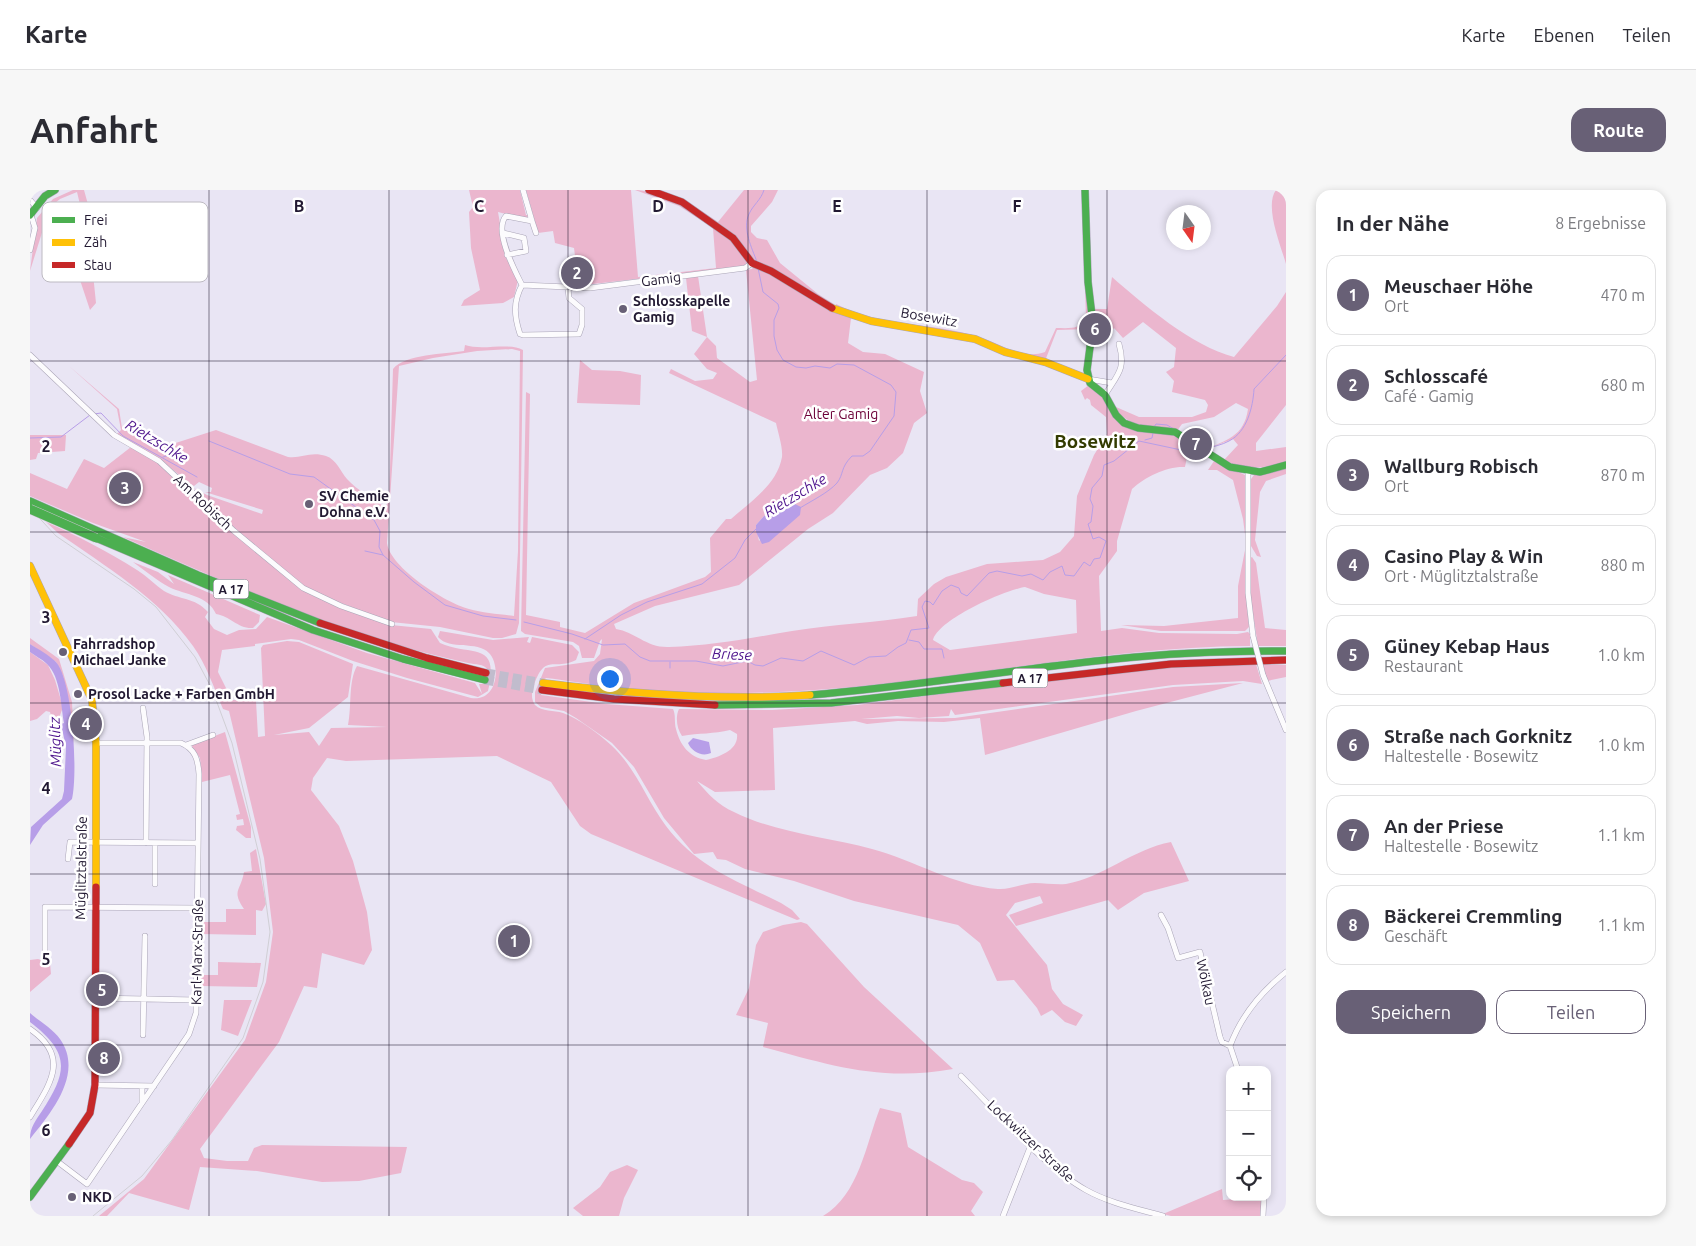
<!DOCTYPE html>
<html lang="de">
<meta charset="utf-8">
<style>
body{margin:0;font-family:Ubuntu,sans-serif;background:#f7f7f7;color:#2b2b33}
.controls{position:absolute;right:15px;bottom:15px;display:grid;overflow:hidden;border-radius:10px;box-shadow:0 2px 8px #0003}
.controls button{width:45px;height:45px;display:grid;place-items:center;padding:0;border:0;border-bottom:1px solid #e1e1e2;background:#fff;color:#2b2b33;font:25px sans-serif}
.compass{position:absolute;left:1136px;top:15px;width:45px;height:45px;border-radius:50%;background:#fff;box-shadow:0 2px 8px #0003;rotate:166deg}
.you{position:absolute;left:579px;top:488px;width:18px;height:18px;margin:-12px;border:4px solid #fff;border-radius:50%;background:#1a73e8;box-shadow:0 0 0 8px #1a73e833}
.badge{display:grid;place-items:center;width:32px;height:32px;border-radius:50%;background:#686076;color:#fff;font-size:16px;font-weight:700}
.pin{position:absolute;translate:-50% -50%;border:2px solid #fff;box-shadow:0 1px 5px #0006}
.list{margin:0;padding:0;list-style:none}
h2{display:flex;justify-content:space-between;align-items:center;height:65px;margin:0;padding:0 20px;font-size:21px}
h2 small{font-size:16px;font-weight:400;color:#7c7c81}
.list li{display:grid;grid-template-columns:32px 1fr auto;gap:15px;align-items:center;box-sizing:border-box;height:80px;margin:0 10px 10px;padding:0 10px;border:1px solid #e1e1e2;border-radius:15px}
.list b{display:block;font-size:19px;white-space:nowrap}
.list p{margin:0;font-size:16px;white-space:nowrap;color:#7c7c81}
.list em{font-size:16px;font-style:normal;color:#7c7c81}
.actions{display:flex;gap:10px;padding:15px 20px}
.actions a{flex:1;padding:11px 0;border:1px solid #686076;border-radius:15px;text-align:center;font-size:18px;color:#686076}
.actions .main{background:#686076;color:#fff}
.icon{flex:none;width:28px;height:28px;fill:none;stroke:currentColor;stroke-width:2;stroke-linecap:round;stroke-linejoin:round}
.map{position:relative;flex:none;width:1256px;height:1026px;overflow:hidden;border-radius:15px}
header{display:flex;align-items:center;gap:30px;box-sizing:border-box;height:70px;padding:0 25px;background:#fff;border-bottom:1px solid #e1e1e2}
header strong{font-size:24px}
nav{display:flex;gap:28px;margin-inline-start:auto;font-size:18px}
.intro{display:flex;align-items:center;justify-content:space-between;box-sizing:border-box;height:120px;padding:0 30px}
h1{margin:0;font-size:35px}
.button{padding:12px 22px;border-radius:15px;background:#686076;color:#fff;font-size:18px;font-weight:700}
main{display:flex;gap:30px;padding:0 30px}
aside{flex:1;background:#fff;border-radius:15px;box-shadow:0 2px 8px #0003}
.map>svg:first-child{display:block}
.green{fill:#ebb6ce;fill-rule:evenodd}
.water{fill:#b79ee8}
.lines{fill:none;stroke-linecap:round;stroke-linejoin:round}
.stream{stroke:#b79ee8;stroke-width:1}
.highway-tunnel{stroke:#c1bccd;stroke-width:9;stroke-dasharray:9 4.5;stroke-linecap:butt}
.street-casing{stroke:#aaa5b7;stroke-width:6}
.fast-casing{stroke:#aaa5b7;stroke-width:8}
.slow-casing{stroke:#aaa5b7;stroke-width:8}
.jam-casing{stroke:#aaa5b7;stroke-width:8}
.street{stroke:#fcfbfd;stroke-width:5}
.fast{stroke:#4caf50;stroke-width:7}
.slow{stroke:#ffc107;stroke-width:7}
.jam{stroke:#c62828;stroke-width:7}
.rail{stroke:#d0cfd5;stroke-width:1}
.street-bridge-casing{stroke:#aaa5b7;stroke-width:6;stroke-linecap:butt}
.fast-bridge-casing{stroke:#c7c3ce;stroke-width:10;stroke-linecap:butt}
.street-bridge{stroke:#fcfbfd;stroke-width:5}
.fast-bridge{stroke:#4caf50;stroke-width:9}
.grid{fill:none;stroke:#221932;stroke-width:1;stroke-opacity:0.55}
.poi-dot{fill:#686076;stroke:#fff;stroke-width:2}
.labels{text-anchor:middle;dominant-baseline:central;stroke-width:5;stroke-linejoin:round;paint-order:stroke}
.shield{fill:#fff;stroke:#645e70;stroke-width:1}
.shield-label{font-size:12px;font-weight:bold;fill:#221932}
.street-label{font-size:14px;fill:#221932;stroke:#fff}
.poi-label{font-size:14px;font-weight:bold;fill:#221932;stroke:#fff;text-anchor:start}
.park-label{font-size:14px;fill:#6c0038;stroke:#fff}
.water-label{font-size:15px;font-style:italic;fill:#4f168d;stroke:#fff}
.district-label{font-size:19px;font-weight:bold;fill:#333b00;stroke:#fff}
.key{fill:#fff;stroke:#bdbac2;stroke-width:1}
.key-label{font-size:14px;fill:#221932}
.grid-label{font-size:16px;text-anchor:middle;font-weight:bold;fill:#221932;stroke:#fff;stroke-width:5;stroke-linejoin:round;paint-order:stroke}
</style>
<header>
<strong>Karte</strong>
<nav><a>Karte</a><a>Ebenen</a><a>Teilen</a></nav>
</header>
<div class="intro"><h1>Anfahrt</h1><a class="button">Route</a></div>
<main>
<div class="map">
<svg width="1256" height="1026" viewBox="0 0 1256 1026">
<rect width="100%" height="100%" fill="#e9e5f4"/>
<path class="green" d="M43 0H54L64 36 62 74 66 113 60 120 46 78 47 55 54 41 53 27 47 2 30 9 20 17 0 81 7 28 23 9Z
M439 0H490L496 25H499L495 29 468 22 476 68 488 90 484 107 473 113 431 116 434 110 450 100 441 58 439 22 443 17Z
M496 0H601L608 87 686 78 683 38 649 16 605 0C637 0 708 42 717 73L713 76 686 80 545 96 544 87 553 86 552 74H546L544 58 525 53 523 41 508 43Z
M625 0 654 9 688 32 714 0H748L742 12 721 36V42L727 48 737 50 750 73 788 104 804 114 802 116 724 72 701 44Z
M1052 0 1061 139 1027 140 1015 171 987 164 958 152 837 128 805 117 806 114C854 139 911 131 960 151 977 158 996 169 1015 162L1026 138C1037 138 1050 140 1056 129Z
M1246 0H1256V74C1251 56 1234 16 1246 0Z
M725 75 821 128 818 153 833 162 855 164 894 182 890 201 897 223 884 233 873 263 857 278 840 285 803 323 778 339 709 395 625 416 584 434 586 439C605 442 617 458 639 457 681 456 721 448 762 441 804 434 845 433 887 426L888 409 904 394 916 387 957 374 1013 370 1030 362 1044 346 1047 306 1064 265 1077 244 1076 227 1061 215 1060 210 1057 208 1055 210 1051 201 1059 195 1070 202 1087 229 1145 244 1173 264 1158 262 1155 277C1137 276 1115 287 1102 299L1087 351V361L1069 386 1071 441 1092 438 1129 443 1207 444 1218 442 1220 444V456C1078 457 939 488 798 499 724 505 649 505 575 496 556 494 534 490 516 488L512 492 511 505 576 514 643 519C646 525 644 532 646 539 650 555 659 567 676 570 689 567 709 560 707 544L700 540C684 544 669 543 652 546 647 539 645 527 649 519L742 520 827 515 1033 488 1154 476 1226 474 1232 494 1213 491 1143 495 925 525 921 519 919 526 889 528 867 526 831 529 925 528 1143 497 1213 493 1106 521 955 565 950 528 914 532 868 531 837 534 825 531 743 538 745 600 685 602 667 591C678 604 688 615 704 622 746 643 797 647 842 659 884 670 924 696 968 699 981 700 993 693 1005 693 1015 693 1026 695 1036 694 1072 688 1103 659 1141 652L1159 691 1114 703 1088 720 1078 710 986 736 979 725 1013 713 1010 706 985 713 976 725 1017 775 1022 799 1033 814 1053 825 1046 836 1035 832 1022 820 1011 826 1007 818 984 790 967 791 950 753 928 735 824 711 764 691 715 679 696 670 687 669 683 662 664 664 634 628 604 577 582 553 546 528 534 521 511 517 505 512V502L515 478 564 471 570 464 572 449 570 451 564 468H552L549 456 543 452 495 444 491 441 496 202 500 204 496 425 530 432V437L555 443 604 413 675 387 681 382 680 348 696 329H701C720 312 747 295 752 267 753 257 748 243 746 233L639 183 641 179 665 191 683 189 687 183 677 179 664 164 677 147 662 141 656 88 668 86 677 147 686 156 687 168 720 192 727 190 716 80 722 79ZM765 314 729 351 726 335 734 326ZM995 397 1014 404 1046 410 1047 443 920 460 903 450C909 429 975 400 995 397Z
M1082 87C1114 115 1162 156 1204 167L1247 116 1256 102V215L1226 253V261L1256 257V272C1234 278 1215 281 1194 270L1208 255 1203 249 1174 260C1196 250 1214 247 1218 219L1206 213 1184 227 1152 234 1147 241C1120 238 1104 240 1084 218L1086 217 1109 227H1162L1176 222 1178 215 1175 210 1142 202 1144 191 1136 182 1144 177 1146 158 1113 132 1093 148 1084 138 1078 145 1066 139 1063 119H1077Z
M435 155C452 161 479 152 493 160L489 433 486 444 472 448H463L410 437 361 432 282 402 223 356 164 298 177 305 232 324 233 320 175 302H181L182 298 169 292 164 296 159 293 131 270 86 245 91 240 87 219 39 176 89 219 92 238 127 259 186 240 258 267C271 269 280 261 296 266 306 269 311 282 317 289 327 300 343 309 355 317L359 311 363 179C375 164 415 164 434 161ZM482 159 490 161 488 361 484 426C469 424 453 423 439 419 416 413 360 378 357 353L369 176 403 168 447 161Z
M550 170 562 180 590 181 611 185 610 215 547 213Z
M0 245H36L35 261 8 263 6 269 0 270Z
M101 257 128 272 281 405 361 435 401 439 410 453C442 467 470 450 458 501L448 507 377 488 323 471 269 450 261 449 225 454V456L192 460 188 482 202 510 226 511 228 547 235 546 231 458 233 455 257 451 269 452 323 474 318 507 279 538 244 545 279 542 289 556 301 538 357 537 318 535C322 516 318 492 327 476L441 508C468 512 471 475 459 463 447 450 420 461 408 447L410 441 463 450 499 447 497 452 500 453 502 447 542 455 549 462 546 470C525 481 516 463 505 492 502 501 500 507 505 515 512 522 524 520 533 523 549 529 568 543 581 555 606 578 616 609 636 636 667 677 707 691 751 713L762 720 770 729 767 730 561 644 550 636 521 592 467 566 316 571 297 568 283 588 281 600 309 636 323 671 337 722 342 760 334 775 292 763 287 798 274 796 249 852 170 959 174 968 197 971H218L224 958 232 955 377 957 371 983 329 991 292 992 227 981 170 977 159 1020 99 1003 77 1026H69L114 989 215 850 236 792 243 742 234 668 199 521 193 519C184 498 176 474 163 456 128 407 76 377 28 343L16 332C48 346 77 361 107 380 117 386 125 395 134 401 149 410 165 407 178 422L175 427 184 439 197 445 209 440 226 439 237 427 337 463 445 493 452 504 449 494H454L458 480C453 473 446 475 438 473 412 467 386 461 361 453 269 426 181 386 93 347L116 352 63 333 0 306V283L37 299 54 269 74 278Z
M1184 271 1215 285 1216 352 1213 329 1203 290 1187 280H1178Z
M1256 278V284L1236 291 1230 302 1225 350 1231 367 1227 366 1221 356V289L1224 285Z
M1216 355V403L1219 437 1215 441H1131L1091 435 1134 436 1208 428V396Z
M1222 367 1226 373 1235 438 1256 440V456H1228L1220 404V368Z
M103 372 128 382 144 394 138 385 230 425 229 432 223 438C208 439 200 426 186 424 178 405 155 405 139 397 129 392 113 379 103 372Z
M0 448 29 469 42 512 44 553 33 486 26 472 0 454Z
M0 462 18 475 25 490 33 517 29 528 32 540H25L20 522 16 521 7 529 0 531Z
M1232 474 1256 475V487L1237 491Z
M195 542 221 637V648H216L206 640 207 636 214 635 213 629 207 630 206 625 210 624 200 585 172 592 170 568 161 555Z
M226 659 236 714 232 721 226 720V745L171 744 172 732H196V719H214C201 700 211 701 214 682L222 681 220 663Z
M771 732 777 734 834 797 923 879C851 892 800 875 733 857L738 833 706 825 719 798 726 755 733 742 753 735Z
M8 769 20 773 21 784 0 802V770Z
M188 772 231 773 227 797 171 796V785H188Z
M194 810H222L208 846 191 840Z
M850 918 871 923 878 957 932 990 944 993 953 1002 941 1021 945 1026H793C829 1005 836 954 850 918Z
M597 975 608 980 594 1008 589 1026H553L543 1018 570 997 580 982Z
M1192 999 1193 1010 1233 1007 1231 1026H1141L1133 1024Z"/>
<path class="water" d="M765 314 771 317 770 325 739 352 732 354 726 342V335L734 326Z
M0 454C8 459 19 465 26 472 43 491 48 584 42 609L13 635 0 655 1 637 32 609 34 601 36 557 31 534 34 533C31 518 31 487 17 474 12 469 5 466 0 462Z
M663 548 679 552 681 563C672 567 662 562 658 553Z
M0 823C9 831 23 839 30 849 54 883 22 922 0 949 0 937 6 930 12 921 39 880 39 862 0 832Z"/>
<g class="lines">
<path class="stream" d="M727 72C722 58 712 39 719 24 723 15 731 10 734 0
M728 78 733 102 748 114 749 118 744 130V146L747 160 753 170 766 177 776 178 785 176 800 178 807 174 824 175 861 195 866 202 864 226 840 261 833 266H822C810 278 814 284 807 293 798 303 781 311 770 318
M64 224 71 223 93 246 167 287
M1124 237 1126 234 1137 235 1144 239
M0 248 31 247 60 225
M1115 250 1122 248 1123 243
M179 251 260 284 284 287 344 330 350 341 349 357 353 365
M1176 259C1184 256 1192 255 1199 251 1217 242 1223 217 1224 199L1256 165
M133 267 150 262
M335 361 353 365 384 392 415 415 453 426 486 430
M494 432 542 444 573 455 595 454 610 467 620 471H666L693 476 717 471 725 475 733 476 751 468 773 471 791 461 824 475 839 467 856 466 868 457 876 453 881 440 899 438 892 417 895 411 900 412 903 415 912 401 921 395 929 398 931 403 937 406 959 383 967 381 992 386 1001 384 1013 390 1020 382 1032 376 1035 385 1044 386 1054 372 1060 376 1064 369 1070 368 1076 351 1069 347 1063 349 1058 334 1061 332 1063 316 1060 309 1062 298 1072 286 1074 275 1084 271 1109 251 1170 264
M555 449 591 425 617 412 672 394 705 368 715 350 726 339
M879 450 889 452 894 459H912L914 468
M640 472V478"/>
<path class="highway-tunnel" d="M456 483 513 493
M455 490 512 500"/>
<defs>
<path id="street" d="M493 0 502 31 476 26C463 40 485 81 492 95L560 98 715 78 722 73
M0 10 7 18
M502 31 506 43
M473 43 494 48 496 61 477 65
M0 60 5 38 1 25
M492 95C483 112 484 126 490 144L493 145 549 144 552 135V119L539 108 538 98
M0 165 84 245 129 271 204 341 273 398 311 416 362 434
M1058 189 1082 193
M1075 205C1088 184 1096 179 1089 154
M1218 282V403L1223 446
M1233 485 1256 540
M113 518 117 547 116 653
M156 555 183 545
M38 669 40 652 168 653
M125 694V653
M1131 725 1138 738 1148 768 1170 762 1190 847 1192 852 1200 856
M15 759V717L167 718
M65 808 166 810
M0 839C41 867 20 894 0 927
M113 845 115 746
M1208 880 1200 856C1211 826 1231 802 1256 782
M931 886C967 922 1013 976 1056 1000 1079 1013 1108 1019 1133 1026
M65 895 124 896
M112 913V896
M28 972 57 994 159 844 166 823 169 584C168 569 165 559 151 553H66
M973 1026 1001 955
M1233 1026 1234 1007"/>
<path id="fast" d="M1055 0 1058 92 1063 134 1057 180 1060 193 1075 205 1086 225 1094 233 1108 238 1145 242 1200 277 1230 282 1256 275
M0 25 15 6 25 0
M0 311 168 385 290 433
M66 348 283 440 373 469 455 490
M780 505C882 497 983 479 1085 469 1142 463 1199 461 1256 461
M685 515 801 513 973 493
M0 1007 39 954"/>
<path id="slow" d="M802 118 841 131 945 149 975 162 1015 172 1058 189
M0 376 62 510 66 553V697
M513 493C601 504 691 511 780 505"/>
<path id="jam" d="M619 0 652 12 703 48 722 73 741 81 802 118
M290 433 397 468 456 483
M973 493 1141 474 1256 470
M512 500 584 509 685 515
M39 954 60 923 65 895 66 697"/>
</defs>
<use href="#street" class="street-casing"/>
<use href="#fast" class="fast-casing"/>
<use href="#slow" class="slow-casing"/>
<use href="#jam" class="jam-casing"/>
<use href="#street" class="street"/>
<use href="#fast" class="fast"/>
<use href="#slow" class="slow"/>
<use href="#jam" class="jam"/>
<path class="rail" d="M0 318 26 346 104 399 126 417 165 467 182 499 202 553 230 669 240 742 233 792 213 848 142 950 112 986 63 1026"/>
<defs>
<path id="street-bridge" d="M1223 446 1233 485"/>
<path id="fast-bridge" d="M0 319 66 348"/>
</defs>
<use href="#street-bridge" class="street-bridge-casing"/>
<use href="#fast-bridge" class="fast-bridge-casing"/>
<use href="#street-bridge" class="street-bridge"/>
<use href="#fast-bridge" class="fast-bridge"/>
</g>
<path class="grid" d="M179 0V1026M359 0V1026M538 0V1026M718 0V1026M897 0V1026M1077 0V1026M0 171H1256M0 342H1256M0 513H1256M0 684H1256M0 855H1256"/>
<g class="poi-dot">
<circle cx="593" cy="119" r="5"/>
<circle cx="279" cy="314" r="5"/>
<circle cx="33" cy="462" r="5"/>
<circle cx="48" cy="504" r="5"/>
<circle cx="42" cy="1007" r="5"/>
</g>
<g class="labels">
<g class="shield">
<rect x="183.5" y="389.5" width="35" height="19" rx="4"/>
<rect x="982.5" y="478.5" width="35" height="19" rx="4"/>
</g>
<g class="shield-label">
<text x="201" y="399">A 17</text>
<text x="1000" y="488">A 17</text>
</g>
<g class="street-label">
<text transform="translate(631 89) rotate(-7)">Gamig</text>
<text transform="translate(899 127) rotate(10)">Bosewitz</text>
<text transform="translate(173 312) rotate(43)">Am Robisch</text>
<text transform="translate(51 678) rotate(-89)">Müglitztalstraße</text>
<text transform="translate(167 762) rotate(-89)">Karl-Marx-Straße</text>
<text transform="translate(1176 792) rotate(78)">Wölkau</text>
<text transform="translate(1001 951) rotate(43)">Lockwitzer Straße</text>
</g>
<g class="poi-label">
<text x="603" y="111">Schlosskapelle<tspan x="603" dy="16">Gamig</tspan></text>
<text x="289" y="306">SV Chemie<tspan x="289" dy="16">Dohna e.V.</tspan></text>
<text x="43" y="454">Fahrradshop<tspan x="43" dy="16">Michael Janke</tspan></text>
<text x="58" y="504">Prosol Lacke + Farben GmbH</text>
<text x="52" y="1007">NKD</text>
</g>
<g class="park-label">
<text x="811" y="224">Alter Gamig</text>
</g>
<g class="water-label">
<text transform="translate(127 251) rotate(31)">Rietzschke</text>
<text transform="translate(765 305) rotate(-31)">Rietzschke</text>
<text transform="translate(702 464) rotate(2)">Briese</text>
<text transform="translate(25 552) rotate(-92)">Müglitz</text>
</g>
<g class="district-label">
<text x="1065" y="251">Bosewitz</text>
</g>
</g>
<rect x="12" y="12" width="166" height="80" rx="8" class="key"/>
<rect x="22" y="27" width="23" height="6" fill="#4caf50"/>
<rect x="22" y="49" width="23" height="7" fill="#ffc107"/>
<rect x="22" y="72" width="23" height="6" fill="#c62828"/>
<g class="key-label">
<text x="54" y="35">Frei</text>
<text x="54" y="57">Zäh</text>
<text x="54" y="80">Stau</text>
</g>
<g class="grid-label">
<text x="269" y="22">B</text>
<text x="449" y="22">C</text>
<text x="628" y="22">D</text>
<text x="807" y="22">E</text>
<text x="987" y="22">F</text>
<text x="16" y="262">2</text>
<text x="16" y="433">3</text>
<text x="16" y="604">4</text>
<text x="16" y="775">5</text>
<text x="16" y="946">6</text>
</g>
</svg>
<div class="controls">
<button>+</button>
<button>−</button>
<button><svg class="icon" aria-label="locate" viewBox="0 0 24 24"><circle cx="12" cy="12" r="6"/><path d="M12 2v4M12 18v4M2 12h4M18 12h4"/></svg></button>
</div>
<svg class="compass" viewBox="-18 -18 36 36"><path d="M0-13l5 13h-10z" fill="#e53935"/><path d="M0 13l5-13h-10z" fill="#7c7c81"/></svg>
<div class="you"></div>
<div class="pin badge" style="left:484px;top:751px">1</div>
<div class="pin badge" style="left:547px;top:83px">2</div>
<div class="pin badge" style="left:95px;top:298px">3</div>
<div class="pin badge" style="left:56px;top:534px">4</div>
<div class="pin badge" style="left:72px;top:800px">5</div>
<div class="pin badge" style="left:1065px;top:139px">6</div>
<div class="pin badge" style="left:1166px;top:254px">7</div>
<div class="pin badge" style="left:74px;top:868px">8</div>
</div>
<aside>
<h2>In der Nähe<small>8 Ergebnisse</small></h2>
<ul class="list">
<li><span class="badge">1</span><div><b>Meuschaer Höhe</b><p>Ort</p></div><em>470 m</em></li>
<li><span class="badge">2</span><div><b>Schlosscafé</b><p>Café · Gamig</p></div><em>680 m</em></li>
<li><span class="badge">3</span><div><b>Wallburg Robisch</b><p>Ort</p></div><em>870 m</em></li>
<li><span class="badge">4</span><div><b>Casino Play &amp; Win</b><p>Ort · Müglitztalstraße</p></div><em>880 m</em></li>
<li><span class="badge">5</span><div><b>Güney Kebap Haus</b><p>Restaurant</p></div><em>1.0 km</em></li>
<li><span class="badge">6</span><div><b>Straße nach Gorknitz</b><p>Haltestelle · Bosewitz</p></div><em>1.0 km</em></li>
<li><span class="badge">7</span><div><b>An der Priese</b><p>Haltestelle · Bosewitz</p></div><em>1.1 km</em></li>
<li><span class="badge">8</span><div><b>Bäckerei Cremmling</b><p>Geschäft</p></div><em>1.1 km</em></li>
</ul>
<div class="actions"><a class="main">Speichern</a><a>Teilen</a></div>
</aside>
</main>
